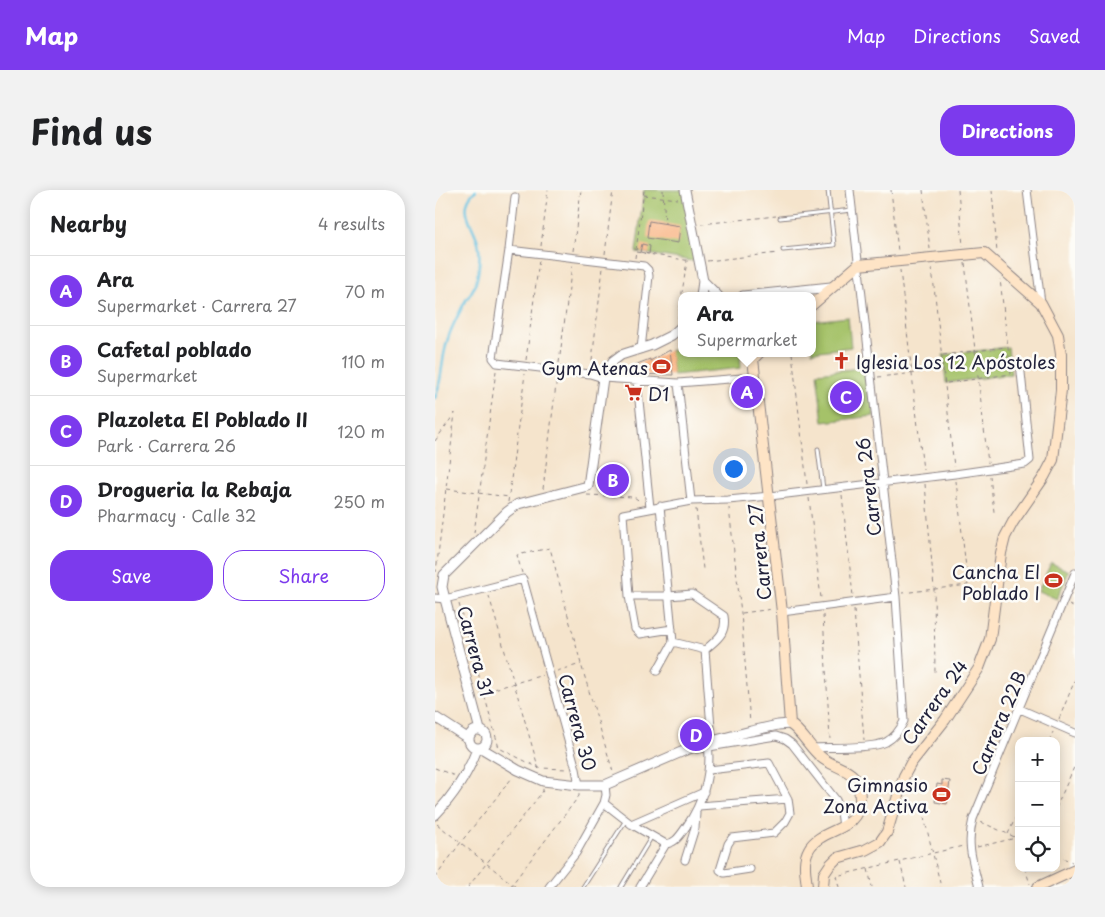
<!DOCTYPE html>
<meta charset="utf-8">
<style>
body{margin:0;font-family:"Playpen Sans",sans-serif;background:#f2f2f2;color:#202124}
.controls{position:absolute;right:15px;bottom:15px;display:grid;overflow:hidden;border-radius:10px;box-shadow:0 2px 12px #0003}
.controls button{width:45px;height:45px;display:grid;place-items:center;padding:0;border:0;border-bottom:1px solid #e0e0e0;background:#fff;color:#202124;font:25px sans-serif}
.you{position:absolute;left:298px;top:278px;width:18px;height:18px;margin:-12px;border:4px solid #fff;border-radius:50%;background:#1a73e8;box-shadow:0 0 0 8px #1a73e833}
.badge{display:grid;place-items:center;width:32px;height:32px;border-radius:50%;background:#7c3aed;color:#fff;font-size:16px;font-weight:700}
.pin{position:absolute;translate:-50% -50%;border:2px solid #fff;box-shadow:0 1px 5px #0006}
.popup{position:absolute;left:243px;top:102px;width:138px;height:65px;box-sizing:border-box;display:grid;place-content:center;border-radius:10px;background:#fff;filter:drop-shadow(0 1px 4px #0005);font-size:16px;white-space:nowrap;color:#757577}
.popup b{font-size:19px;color:#202124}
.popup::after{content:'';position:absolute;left:50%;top:100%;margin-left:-10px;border:10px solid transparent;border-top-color:#fff}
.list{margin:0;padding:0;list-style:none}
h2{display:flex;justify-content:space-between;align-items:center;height:65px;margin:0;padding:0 20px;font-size:21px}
h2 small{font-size:16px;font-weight:400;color:#757577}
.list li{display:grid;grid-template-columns:32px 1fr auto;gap:15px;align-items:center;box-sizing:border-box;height:70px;padding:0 20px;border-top:1px solid #e0e0e0}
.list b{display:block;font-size:19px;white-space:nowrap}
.list p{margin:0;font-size:16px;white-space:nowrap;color:#757577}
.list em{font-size:16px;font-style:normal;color:#757577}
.actions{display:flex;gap:10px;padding:15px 20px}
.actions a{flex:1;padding:11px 0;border:1px solid #7c3aed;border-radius:20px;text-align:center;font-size:18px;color:#7c3aed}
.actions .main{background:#7c3aed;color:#fff}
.icon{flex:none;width:28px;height:28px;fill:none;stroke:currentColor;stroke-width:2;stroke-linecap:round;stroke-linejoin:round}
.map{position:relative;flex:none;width:640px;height:697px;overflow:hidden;border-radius:20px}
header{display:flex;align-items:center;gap:30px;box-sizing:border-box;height:70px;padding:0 25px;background:#7c3aed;color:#fff}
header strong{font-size:24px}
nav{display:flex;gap:28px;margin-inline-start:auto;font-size:18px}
.intro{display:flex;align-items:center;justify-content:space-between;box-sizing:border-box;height:120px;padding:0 30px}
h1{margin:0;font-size:35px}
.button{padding:12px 22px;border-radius:20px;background:#7c3aed;color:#fff;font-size:18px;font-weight:700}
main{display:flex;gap:30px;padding:0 30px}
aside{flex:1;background:#fff;border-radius:20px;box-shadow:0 2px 12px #0003}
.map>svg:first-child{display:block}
.green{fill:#a5c269;stroke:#647252}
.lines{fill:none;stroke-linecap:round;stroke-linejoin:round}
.stream{stroke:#64c2e2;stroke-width:2.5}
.building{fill:#f9b17f}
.service-casing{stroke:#8c8384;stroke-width:5}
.minor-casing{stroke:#8c8384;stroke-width:9}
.tertiary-casing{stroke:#8c8384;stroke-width:11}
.secondary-casing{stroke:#8c8384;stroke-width:12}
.path{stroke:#8c8384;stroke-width:1;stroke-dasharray:4 4;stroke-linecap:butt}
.service{stroke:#fff;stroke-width:3}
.minor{stroke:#fff;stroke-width:7}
.tertiary{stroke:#fff;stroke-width:9}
.secondary{stroke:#fee4c6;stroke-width:10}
.labels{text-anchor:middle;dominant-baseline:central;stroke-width:5;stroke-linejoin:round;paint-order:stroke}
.poi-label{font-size:18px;fill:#22223b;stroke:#fdfcf7;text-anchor:end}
.street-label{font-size:18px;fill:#22223b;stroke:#fdfcf7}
</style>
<header>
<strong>Map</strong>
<nav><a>Map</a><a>Directions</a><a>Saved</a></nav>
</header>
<div class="intro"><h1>Find us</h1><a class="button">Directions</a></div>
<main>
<aside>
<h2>Nearby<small>4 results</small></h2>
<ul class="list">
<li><span class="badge">A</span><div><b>Ara</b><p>Supermarket · Carrera 27</p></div><em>70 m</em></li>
<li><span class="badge">B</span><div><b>Cafetal poblado</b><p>Supermarket</p></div><em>110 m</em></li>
<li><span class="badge">C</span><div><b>Plazoleta El Poblado II</b><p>Park · Carrera 26</p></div><em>120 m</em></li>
<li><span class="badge">D</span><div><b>Drogueria la Rebaja</b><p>Pharmacy · Calle 32</p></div><em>250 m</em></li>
</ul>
<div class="actions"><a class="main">Save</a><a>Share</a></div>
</aside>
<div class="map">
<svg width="640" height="697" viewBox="0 0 640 697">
<rect width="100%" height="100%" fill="#fdfcf7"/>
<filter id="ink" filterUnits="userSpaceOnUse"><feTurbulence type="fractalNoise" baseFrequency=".02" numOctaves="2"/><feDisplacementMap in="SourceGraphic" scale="10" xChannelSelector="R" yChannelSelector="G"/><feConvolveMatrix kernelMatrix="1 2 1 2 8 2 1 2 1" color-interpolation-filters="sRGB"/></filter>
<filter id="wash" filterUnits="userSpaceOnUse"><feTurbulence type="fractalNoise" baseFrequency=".0096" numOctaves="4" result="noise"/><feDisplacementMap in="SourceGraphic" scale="20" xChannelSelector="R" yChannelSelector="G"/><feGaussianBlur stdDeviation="1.12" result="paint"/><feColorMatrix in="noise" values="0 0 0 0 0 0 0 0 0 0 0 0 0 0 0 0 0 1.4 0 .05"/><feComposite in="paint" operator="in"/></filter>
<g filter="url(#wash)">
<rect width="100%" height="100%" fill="#f5e4cc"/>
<path class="green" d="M209 0H250L264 72 201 62Z
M413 127 416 157 377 162V131Z
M573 157 576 184 511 193 508 165Z
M247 159V163H305L306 178 238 185 235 160Z
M434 177 439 226 388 232 382 183Z
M616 373 634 381 622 409 603 401Z"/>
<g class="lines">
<path class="stream" d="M0 208C7 192 6 176 10 160 13 143 23 125 31 110 34 106 37 102 39 97 44 86 46 65 43 52 38 34 21 17 41 0"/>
</g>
<g id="blocks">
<path class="building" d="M214 31 245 36 243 53 212 48Z
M207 54 215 56 214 64 205 62Z
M235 160 238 185 198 184 195 182 197 176 215 169V171Z
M507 590 515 591 512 614 500 612 502 594 507 595Z"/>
</g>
</g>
<g filter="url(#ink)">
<use href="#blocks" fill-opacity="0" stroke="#8c8384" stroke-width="1"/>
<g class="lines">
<defs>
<path id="service" d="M345 28 417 20
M348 60 399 55 393 0
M383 259 388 299
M148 697 191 630
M186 697 217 646"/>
<path id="minor" d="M592 0 606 113
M80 7 74 60 58 168 62 173 155 184 168 188 243 193 320 187
M74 60 209 76 213 80 214 86 206 159
M202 191 215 318
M243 193 256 311
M194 406H234L257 404 289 426C292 444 282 449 270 460
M0 408 10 409 88 389 141 579 144 595
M347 422 461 407
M237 439 205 444 200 439 194 406 188 324 256 311 293 310 335 306 520 284 590 274 595 270 585 173
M238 452 270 460
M270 460 277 551
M222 481 238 452 225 316
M585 519 640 543
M377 558C394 557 437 559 451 552 460 547 465 540 469 531L461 407 415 0
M262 559 341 546 350 549 357 554 401 610 406 622 408 637
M274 580 334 573 353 609 355 623 350 632 339 643 297 648 293 654 285 680 289 683 315 679
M169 613 196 634 231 654C241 653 245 645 251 637 268 613 277 583 273 553
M264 616 353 609
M196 634 269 602
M250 670 260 638 261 623
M114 697 141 663 169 613 171 605 170 595
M205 697 231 654
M544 697C538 672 531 655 538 629L640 383"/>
<path id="tertiary" d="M250 0 268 91 266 106
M268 91 283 106
M308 106 396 97
M0 527 34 549
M34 549a9 9 0 1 1 18 0a9 9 0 1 1-18 0Z
M45 540 10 409 7 397 9 385 72 322 83 314 153 296 168 188 178 171 186 165 217 155 237 145 247 136
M46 558 83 580 108 591 144 595H170L251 560 273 552 316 541 343 535 355 534
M0 625C18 606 33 584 42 559"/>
<path id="secondary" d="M377 115 423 75 549 63 606 113 623 145 626 164V200L618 270 609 287 578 332 570 347 566 363 555 449 544 478 510 530 476 573 469 586 452 642 445 652 430 660 402 668 395 675 389 684 388 697
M324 163 318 169 347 422 355 534C368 543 374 557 386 567 396 576 410 577 419 587 423 593 425 602 425 609 427 642 386 637 374 659 367 671 371 685 372 697
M603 697 640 680"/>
</defs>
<use href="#service" class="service-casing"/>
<use href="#minor" class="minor-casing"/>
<use href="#tertiary" class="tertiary-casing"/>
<use href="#secondary" class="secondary-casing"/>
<path class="path" d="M228 0 230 34
M456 0 463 61
M488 0 495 59
M523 0 528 56
M557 0 562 63
M209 5 243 9
M266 34 341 26
M106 56 113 0
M138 61 146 0
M201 62 256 71
M170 64 178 0
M200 68 209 0
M272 71 343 63
M530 73 553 273
M497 78 519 277
M465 80 488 280
M243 128 252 71
M357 163 372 294
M508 165 571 157
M91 170 104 70
M124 173 137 75
M156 178 168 78
M443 187 509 180
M512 193 576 184 565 89
M0 251 20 223 1 382
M555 286 559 322
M490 294 499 398 500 485
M12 299 74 307
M108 299 122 187
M152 305 199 307 206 312
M407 305 418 406
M374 308 386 408
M73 312 90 184
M294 318 306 423 315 533
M261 319 268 379
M39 343 61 181
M87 383 82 365 115 358 146 474 178 582
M467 403 533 395 521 291
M54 406 104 580
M24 414 64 558 104 578 133 579
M634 415 640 418
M419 420 429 550
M307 423 338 419
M388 425 395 550
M122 481 146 474
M45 503 108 485
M624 529 640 490
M614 551 618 542
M0 578 20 586
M621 618 640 575
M489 627 506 697
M546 632 584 649
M2 634 81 697
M573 644 584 620
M542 657 581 648 584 656
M621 665 637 672
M465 672 471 697
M590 678 595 694
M433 679 437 697
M0 688 26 652 77 588
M33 697 108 601V598
M75 697 144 606V603
M404 697 401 686 528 656"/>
<use href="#service" class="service"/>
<use href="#minor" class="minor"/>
<use href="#tertiary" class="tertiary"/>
<use href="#secondary" class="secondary"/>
</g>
</g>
<defs>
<symbol id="church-bare" viewBox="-9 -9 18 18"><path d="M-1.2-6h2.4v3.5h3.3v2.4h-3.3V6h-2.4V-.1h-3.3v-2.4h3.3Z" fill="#c8321e" stroke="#fdfcf7" stroke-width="2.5" paint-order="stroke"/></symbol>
<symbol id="stadium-bare" viewBox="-9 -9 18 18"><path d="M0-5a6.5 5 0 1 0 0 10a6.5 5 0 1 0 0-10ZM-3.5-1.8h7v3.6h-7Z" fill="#c8321e" stroke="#fdfcf7" stroke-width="2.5" paint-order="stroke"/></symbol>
<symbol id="supermarket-bare" viewBox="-9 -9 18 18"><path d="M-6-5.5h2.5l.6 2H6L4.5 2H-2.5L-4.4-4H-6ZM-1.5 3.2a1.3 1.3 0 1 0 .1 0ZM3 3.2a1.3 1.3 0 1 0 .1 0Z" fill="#c8321e" stroke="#fdfcf7" stroke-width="2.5" paint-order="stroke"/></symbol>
</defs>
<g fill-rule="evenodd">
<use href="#church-bare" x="394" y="158" width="25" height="25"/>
<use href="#stadium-bare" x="214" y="164" width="25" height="25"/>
<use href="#supermarket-bare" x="186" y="190" width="25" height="25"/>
<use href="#stadium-bare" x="606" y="378" width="25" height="25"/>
<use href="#stadium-bare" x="494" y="592" width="25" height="25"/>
</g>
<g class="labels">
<g class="poi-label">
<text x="421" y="171" text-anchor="start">Iglesia Los 12 Apóstoles</text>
<text x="213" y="177">Gym Atenas</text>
<text x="213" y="203" text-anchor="start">D1</text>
<text x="605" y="381">Cancha El<tspan x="605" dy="21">Poblado I</tspan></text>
<text x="493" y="594">Gimnasio<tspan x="493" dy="21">Zona Activa</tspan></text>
</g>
<g class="street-label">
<text transform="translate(433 297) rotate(-97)">Carrera 26</text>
<text transform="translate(324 362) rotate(-96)">Carrera 27</text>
<text transform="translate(41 461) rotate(75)">Carrera 31</text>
<text transform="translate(499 512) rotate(-55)">Carrera 24</text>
<text transform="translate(143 532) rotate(75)">Carrera 30</text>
<text transform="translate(563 533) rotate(-67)">Carrera 22B</text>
</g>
</g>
</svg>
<div class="controls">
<button>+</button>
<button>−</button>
<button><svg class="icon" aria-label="locate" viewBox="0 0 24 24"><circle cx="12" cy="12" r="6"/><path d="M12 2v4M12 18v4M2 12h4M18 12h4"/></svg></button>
</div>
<div class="you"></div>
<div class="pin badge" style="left:312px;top:202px">A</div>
<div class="popup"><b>Ara</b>Supermarket</div>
<div class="pin badge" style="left:178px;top:290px">B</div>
<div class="pin badge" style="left:411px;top:207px">C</div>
<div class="pin badge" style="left:261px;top:545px">D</div>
</div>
</main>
